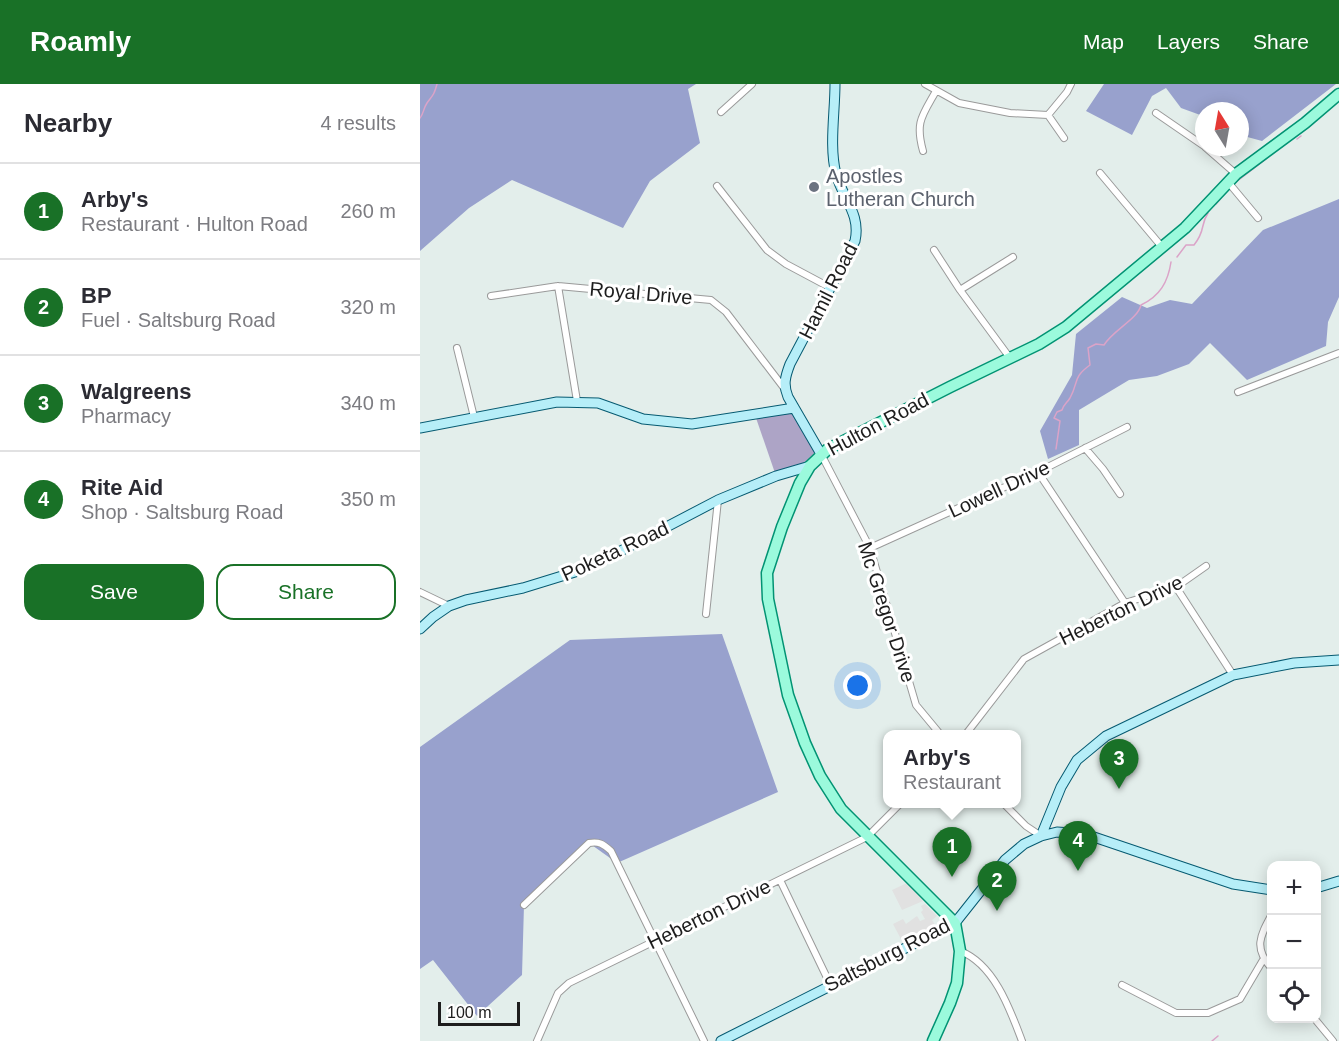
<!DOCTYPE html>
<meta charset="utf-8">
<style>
body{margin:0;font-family:Arial,sans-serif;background:#f7f7f7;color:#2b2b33}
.controls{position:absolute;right:18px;bottom:18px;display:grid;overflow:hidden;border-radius:12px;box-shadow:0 3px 15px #0003}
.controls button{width:54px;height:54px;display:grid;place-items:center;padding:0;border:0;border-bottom:2px solid #e1e1e2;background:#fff;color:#2b2b33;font:30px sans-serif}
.compass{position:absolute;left:775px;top:18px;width:54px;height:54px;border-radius:50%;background:#fff;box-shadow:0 3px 15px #0003;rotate:349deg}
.scale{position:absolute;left:18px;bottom:15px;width:82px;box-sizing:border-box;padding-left:6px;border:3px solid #1d1d1d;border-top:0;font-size:16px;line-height:21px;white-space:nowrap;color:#1d1d1d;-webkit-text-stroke:4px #fff;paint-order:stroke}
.you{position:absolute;left:438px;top:602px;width:21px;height:21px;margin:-15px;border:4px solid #fff;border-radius:50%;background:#1a73e8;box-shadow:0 0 0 9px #1a73e833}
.badge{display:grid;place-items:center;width:39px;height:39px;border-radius:50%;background:#197127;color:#fff;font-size:20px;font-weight:700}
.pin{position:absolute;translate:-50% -50px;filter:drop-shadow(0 2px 3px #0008)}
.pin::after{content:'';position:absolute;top:32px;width:21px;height:18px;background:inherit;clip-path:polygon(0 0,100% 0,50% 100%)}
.popup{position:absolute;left:463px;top:646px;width:138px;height:78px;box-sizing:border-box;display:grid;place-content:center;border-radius:12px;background:#fff;filter:drop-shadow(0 2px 4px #0005);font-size:20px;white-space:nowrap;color:#7c7c81}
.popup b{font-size:22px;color:#2b2b33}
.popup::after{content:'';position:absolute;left:50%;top:100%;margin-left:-12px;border:12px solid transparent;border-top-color:#fff}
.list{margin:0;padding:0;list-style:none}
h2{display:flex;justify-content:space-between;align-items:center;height:78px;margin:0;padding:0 24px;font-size:26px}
h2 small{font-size:20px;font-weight:400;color:#7c7c81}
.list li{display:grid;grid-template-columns:39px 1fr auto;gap:18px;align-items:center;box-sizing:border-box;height:96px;padding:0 24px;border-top:2px solid #e1e1e2}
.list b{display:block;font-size:22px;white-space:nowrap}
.list p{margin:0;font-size:20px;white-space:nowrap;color:#7c7c81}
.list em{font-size:20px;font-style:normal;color:#7c7c81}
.actions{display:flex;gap:12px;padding:18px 24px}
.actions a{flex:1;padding:14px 0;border:2px solid #197127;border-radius:18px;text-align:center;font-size:21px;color:#197127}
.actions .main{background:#197127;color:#fff}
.icon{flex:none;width:33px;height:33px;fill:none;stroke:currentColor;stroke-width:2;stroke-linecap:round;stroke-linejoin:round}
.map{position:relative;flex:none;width:919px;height:957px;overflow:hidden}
header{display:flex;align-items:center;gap:36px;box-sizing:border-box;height:84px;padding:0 30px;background:#197127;color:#fff}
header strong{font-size:28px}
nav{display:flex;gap:33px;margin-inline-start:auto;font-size:21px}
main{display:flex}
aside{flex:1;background:#fff}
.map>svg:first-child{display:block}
.forest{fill:#98a1cd}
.cemetery{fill:#ada4c6}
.parking{fill:#e1e1e1}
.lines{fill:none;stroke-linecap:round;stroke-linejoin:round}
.stream{stroke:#dba3c8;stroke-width:1.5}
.street-casing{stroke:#9a9a9a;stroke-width:8}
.secondary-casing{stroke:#065a71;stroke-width:11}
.primary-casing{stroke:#029373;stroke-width:13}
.street{stroke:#fff;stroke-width:6}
.secondary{stroke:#b6eef8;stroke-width:9}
.primary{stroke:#9bfadc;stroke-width:10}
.worship-dot{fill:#6b7280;stroke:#fff;stroke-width:2}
.labels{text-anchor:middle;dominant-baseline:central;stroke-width:6;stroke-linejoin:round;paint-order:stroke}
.worship-label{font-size:20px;fill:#5b616d;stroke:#fff;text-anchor:start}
.street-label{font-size:20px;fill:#1d1d1d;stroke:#fff}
</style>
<header>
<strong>Roamly</strong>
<nav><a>Map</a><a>Layers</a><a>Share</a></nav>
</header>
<main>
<aside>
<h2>Nearby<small>4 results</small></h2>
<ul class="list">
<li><span class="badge">1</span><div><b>Arby's</b><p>Restaurant · Hulton Road</p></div><em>260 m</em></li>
<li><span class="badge">2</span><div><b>BP</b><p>Fuel · Saltsburg Road</p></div><em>320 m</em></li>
<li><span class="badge">3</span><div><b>Walgreens</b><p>Pharmacy</p></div><em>340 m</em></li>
<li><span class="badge">4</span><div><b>Rite Aid</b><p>Shop · Saltsburg Road</p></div><em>350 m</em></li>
</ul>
<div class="actions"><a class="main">Save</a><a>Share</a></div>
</aside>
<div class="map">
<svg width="919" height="957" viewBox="0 0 919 957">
<rect width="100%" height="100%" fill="#e3eeeb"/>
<path class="forest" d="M0 0H276L268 5 280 59 230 97 203 144 92 96 49 124 0 167Z
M684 0H916L842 57 820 51V27H784V36L783 32 761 24 746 4 732 12 712 51 666 27Z
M919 115V213L908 238 906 262 827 296 790 259 769 280 737 292 709 296 659 326V361L628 375 620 347 652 291 656 250 702 213 727 224 750 216 772 220 843 146Z
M302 550 358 708 197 779 169 759 104 821 102 891 57 932 13 876 0 885V663L150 556Z"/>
<path class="cemetery" d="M374 324 401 370 396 375 356 392 335 331Z"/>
<path class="parking" d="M487 799 503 817 482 826 472 806Z
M505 820 517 832 512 836 515 841 494 853 491 849V852L482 857 473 840 483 835 486 840 497 832 500 837 505 835 501 828 503 826 501 822Z"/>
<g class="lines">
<path class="stream" d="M0 34C4 29 3 25 7 19 13 11 14 11 17 0
M877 55 881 52
M816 98 846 75
M796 120 801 114
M757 173 766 161H774C786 146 780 141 788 129
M636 365 640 337 634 334 637 328 642 326C644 320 647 319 650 314 659 298 652 294 670 281L668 264 676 260 684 261C693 246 718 235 721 221 740 212 748 198 751 178
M792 957 798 952"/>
<defs>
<path id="street" d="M505 0 539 19 590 29 628 31 647 8 651 0
M301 28 332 0
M736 29 784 62
M628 31 644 54
M785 63 816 90
M503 67C495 38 502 32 516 7
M680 89 742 163
M808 98 838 134
M297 102 347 166 366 180 411 204
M514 166 540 206 590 274
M138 202 157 317
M540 206 593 173
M71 212 138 202 291 216 306 228 364 304
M37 264 54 333
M818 308 919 269
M665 364 683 385 700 410
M401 370 450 464 496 621 520 650
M618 388 705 519
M450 464 618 388 707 343
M756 503 813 591
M0 508 29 522
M286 530 298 416
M546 650 604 575 705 519 756 503 786 482
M584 720 606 742 621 752
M360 796 410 900
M104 821 169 759C179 757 183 760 191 767L284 957
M852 830C840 852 833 864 852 885
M540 867C574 880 590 925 602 957
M702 901 756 929H788L820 915 843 876
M894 934 913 957
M117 957 138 909 149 899 447 753 480 720"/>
<path id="secondary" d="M0 344 137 318 178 319 223 335 272 340 374 324
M401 370 368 313C363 301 365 293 370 280L435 157C441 130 423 115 416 90 409 62 415 29 415 0
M0 545 13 533 29 522 46 516 103 504 155 488 191 472 298 416 356 392 390 382
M621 752 641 703 657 676 686 652 813 591 874 579 919 576
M896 804 919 797
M301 957 535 839 585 776 604 760 621 752 637 748 665 750 813 800 852 806"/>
<path id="primary" d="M513 957 530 919 537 899 540 867 535 839 421 725 400 692 385 659 368 611 348 515 347 489 362 443 380 399 390 382 408 365 530 303 619 260 646 243 765 144 816 90 885 39 919 10"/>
</defs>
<use href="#street" class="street-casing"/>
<use href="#secondary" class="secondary-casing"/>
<use href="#primary" class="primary-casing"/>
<use href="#street" class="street"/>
<use href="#secondary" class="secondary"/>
<use href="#primary" class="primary"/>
</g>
<circle class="worship-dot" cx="394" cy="103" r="6"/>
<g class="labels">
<g class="worship-label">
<text x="406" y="92">Apostles<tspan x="406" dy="23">Lutheran Church</tspan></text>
</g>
<g class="street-label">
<text transform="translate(408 207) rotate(-63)">Hamil Road</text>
<text transform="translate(221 209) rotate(5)">Royal Drive</text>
<text transform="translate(458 340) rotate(-28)">Hulton Road</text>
<text transform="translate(579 405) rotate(-25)">Lowell Drive</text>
<text transform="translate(195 467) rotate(-25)">Poketa Road</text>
<text transform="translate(701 526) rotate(-26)">Heberton Drive</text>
<text transform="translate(467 528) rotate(72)">Mc Gregor Drive</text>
<text transform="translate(289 830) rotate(-26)">Heberton Drive</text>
<text transform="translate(467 871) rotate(-27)">Saltsburg Road</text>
</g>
</g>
</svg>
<div class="controls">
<button>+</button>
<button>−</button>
<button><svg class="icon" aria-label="locate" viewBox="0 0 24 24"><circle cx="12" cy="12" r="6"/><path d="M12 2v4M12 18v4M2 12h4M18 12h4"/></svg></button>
</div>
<svg class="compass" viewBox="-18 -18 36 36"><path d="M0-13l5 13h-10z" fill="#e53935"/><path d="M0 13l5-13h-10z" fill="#7c7c81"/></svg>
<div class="scale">100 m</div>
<div class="you"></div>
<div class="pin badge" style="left:532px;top:793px">1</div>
<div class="popup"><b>Arby's</b>Restaurant</div>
<div class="pin badge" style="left:577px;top:827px">2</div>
<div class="pin badge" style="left:699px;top:705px">3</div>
<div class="pin badge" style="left:658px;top:787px">4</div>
</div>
</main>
